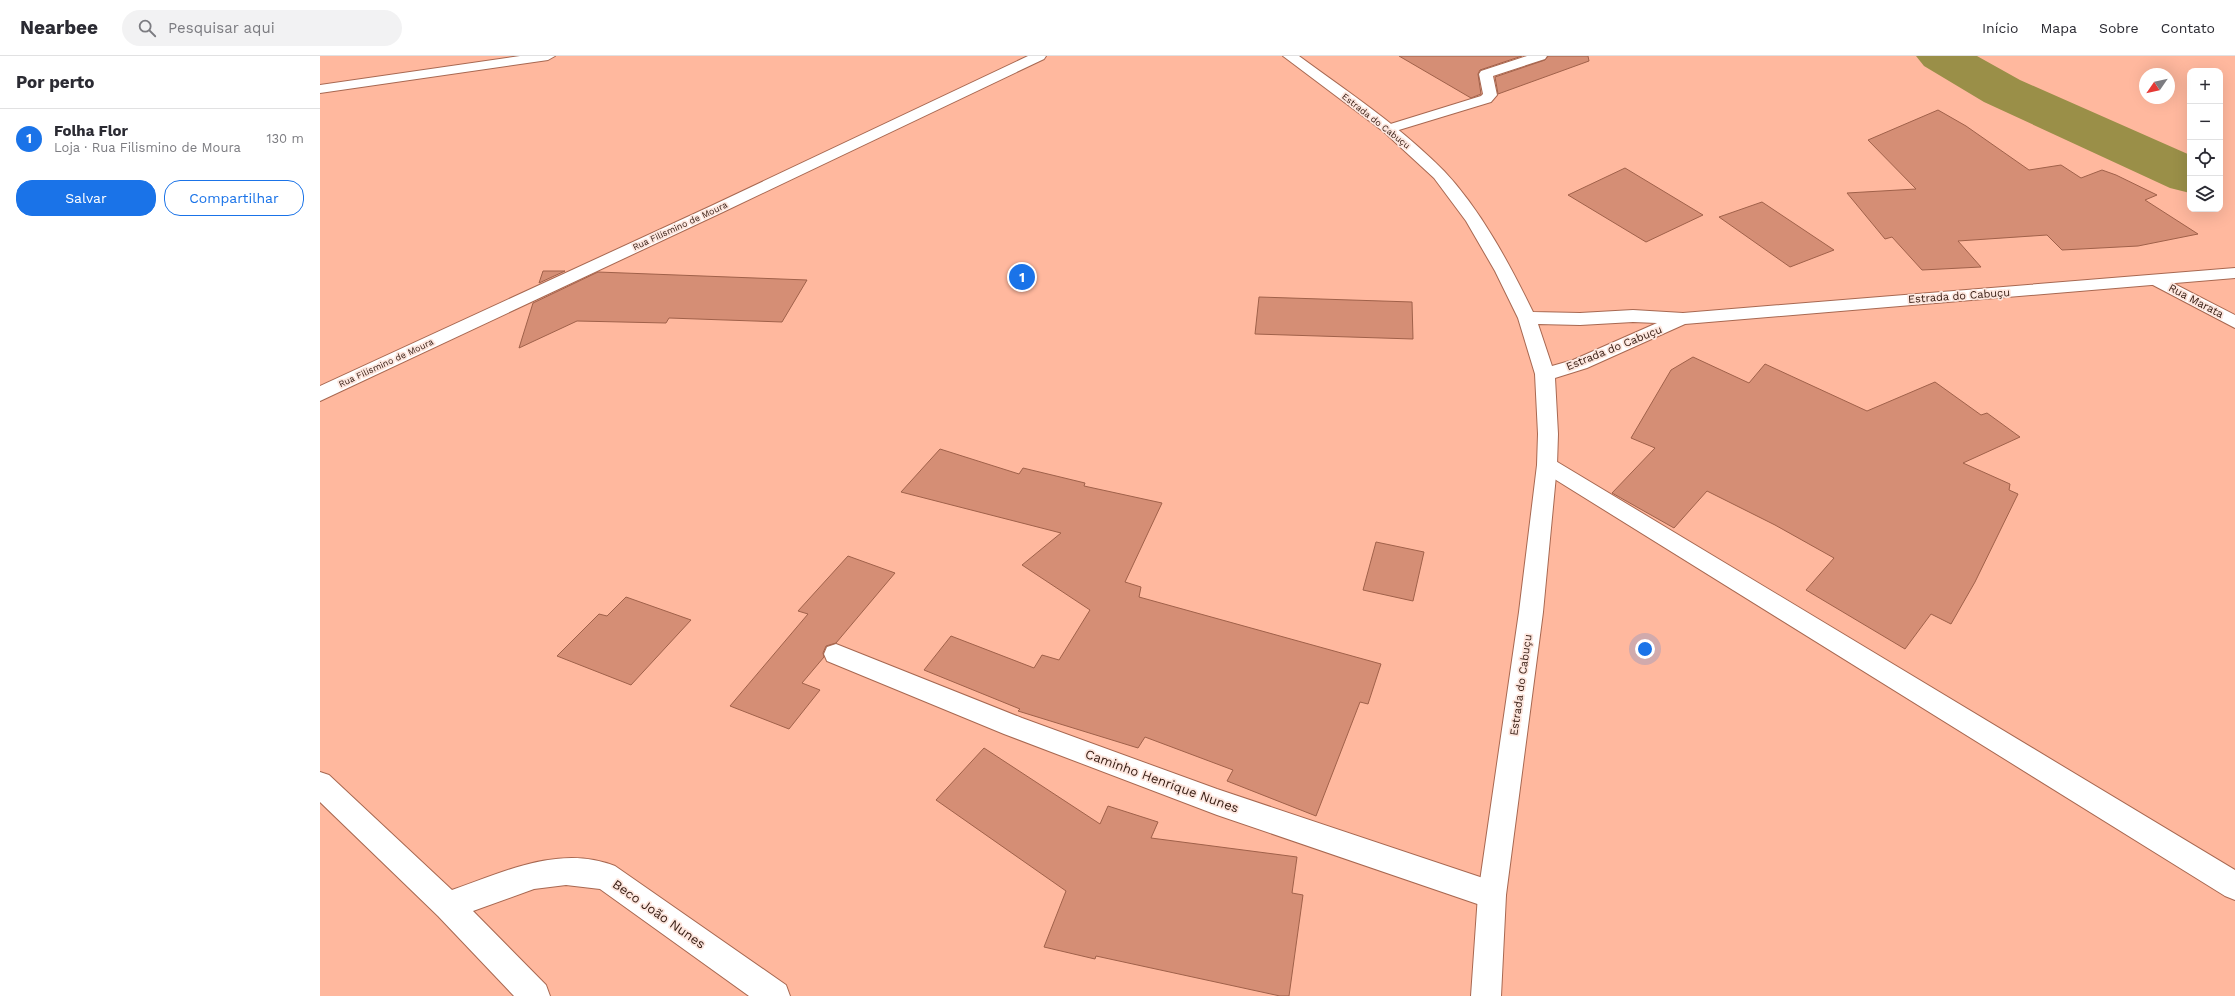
<!DOCTYPE html>
<html lang="pt">
<meta charset="utf-8">
<style>
body{margin:0;font-family:"Work Sans",sans-serif;background:#f2f2f3;color:#2b2b33}
.controls{position:absolute;right:12px;top:12px;display:grid;overflow:hidden;border-radius:8px;box-shadow:0 4px 16px #0002}
.controls button{width:36px;height:36px;display:grid;place-items:center;padding:0;border:0;border-bottom:1px solid #e1e1e2;background:#fff;color:#2b2b33;font:20px sans-serif}
.compass{position:absolute;left:1819px;top:12px;width:36px;height:36px;border-radius:50%;background:#fff;box-shadow:0 4px 16px #0002;rotate:236deg}
.you{position:absolute;left:1325px;top:593px;width:14px;height:14px;margin:-10px;border:3px solid #fff;border-radius:50%;background:#1a73e8;box-shadow:0 0 0 6px #1a73e833}
.badge{display:grid;place-items:center;width:26px;height:26px;border-radius:50%;background:#1a73e8;color:#fff;font-size:13px;font-weight:700}
.pin{position:absolute;translate:-50% -50%;border:2px solid #fff;box-shadow:0 1px 4px #0006}
.list{margin:0;padding:0;list-style:none}
h2{display:flex;justify-content:space-between;align-items:center;height:52px;margin:0;padding:0 16px;font-size:17px}
h2 small{font-size:13px;font-weight:400;color:#7c7c81}
.list li{display:grid;grid-template-columns:26px 1fr auto;gap:12px;align-items:center;box-sizing:border-box;height:60px;padding:0 16px;border-top:1px solid #e1e1e2}
.list b{display:block;font-size:15px;white-space:nowrap}
.list p{margin:0;font-size:13px;white-space:nowrap;color:#7c7c81}
.list em{font-size:13px;font-style:normal;color:#7c7c81}
.actions{display:flex;gap:8px;padding:12px 16px}
.actions a{flex:1;padding:9px 0;border:1px solid #1a73e8;border-radius:16px;text-align:center;font-size:14px;color:#1a73e8}
.actions .main{background:#1a73e8;color:#fff}
.icon{flex:none;width:22px;height:22px;fill:none;stroke:currentColor;stroke-width:2;stroke-linecap:round;stroke-linejoin:round}
.map{position:relative;flex:none;width:1915px;height:940px;overflow:hidden}
header{display:flex;align-items:center;gap:24px;box-sizing:border-box;height:56px;padding:0 20px;background:#fff;border-bottom:1px solid #e1e1e2}
header strong{font-size:19px}
nav{display:flex;gap:22px;margin-inline-start:auto;font-size:14px}
.search{width:280px;height:36px;background:#f2f2f3;display:flex;align-items:center;gap:10px;box-sizing:border-box;padding:0 14px;border-radius:22px;color:#7c7c81;font-size:15px}
main{display:flex}
aside{flex:1;background:#fff}
.map>svg:first-child{display:block}
.lines{fill:none;stroke-linecap:round;stroke-linejoin:round}
.river{fill:#9a8f48;fill-rule:evenodd}
.building{fill:#d58e75;stroke:#a0614a}
.street-casing{stroke:#a86851;stroke-width:2}
.secondary-casing{stroke:#a86851;stroke-width:2}
.street{fill:#fff;fill-rule:evenodd}
.secondary{fill:#fff;fill-rule:evenodd}
.labels{text-anchor:middle;dominant-baseline:central;stroke-width:3.5;stroke-linejoin:round;paint-order:stroke}
.far-street-label{font-size:9px;fill:#33190f;stroke:#fde6de}
.street-label{font-size:11px;fill:#33190f;stroke:#fde6de}
.near-street-label{font-size:13px;fill:#33190f;stroke:#fde6de}
</style>
<header>
<strong>Nearbee</strong>
<div class="search"><svg class="icon" aria-label="search" viewBox="0 0 24 24"><circle cx="10" cy="10" r="6"/><path d="M15 15l6 6"/></svg>Pesquisar aqui</div>
<nav><a>Início</a><a>Mapa</a><a>Sobre</a><a>Contato</a></nav>
</header>
<main>
<aside>
<h2>Por perto<small></small></h2>
<ul class="list">
<li><span class="badge">1</span><div><b>Folha Flor</b><p>Loja · Rua Filismino de Moura</p></div><em>130 m</em></li>
</ul>
<div class="actions"><a class="main">Salvar</a><a>Compartilhar</a></div>
</aside>
<div class="map">
<svg width="1915" height="940" viewBox="0 0 1915 940">
<rect width="100%" height="100%" fill="#ffb89e"/>
<g class="lines">
<path class="river" d="M1596 0H1657L1700 24 1870 99V137L1850 132 1664 46 1604 10Z"/>
</g>
<path class="building" d="M1079 0H1202L1160 14 1158 18 1161 38 1151 42Z
M1228 0H1268L1269 5 1178 38 1175 21 1225 4Z
M1618 54 1646 70 1709 114 1741 109 1761 122 1782 114 1796 119 1837 139 1825 144 1878 178 1818 190 1742 194 1727 179 1638 185 1661 211 1602 214 1572 181 1565 183 1527 137 1596 133 1548 84Z
M1305 112 1383 159 1326 186 1248 139Z
M1442 146 1514 194 1470 211 1399 161Z
M223 215H245L219 227Z
M278 216 487 224 462 266 349 262 346 267 257 265 199 292 213 247Z
M939 241 1092 246 1093 283 935 278Z
M1373 301 1429 327 1445 308 1547 355 1615 326 1661 359 1667 357 1700 381 1643 407 1690 428 1689 434 1698 438 1655 526 1631 568 1611 558 1585 593 1486 534 1514 502 1455 469 1387 435 1354 472 1292 437 1335 392 1311 382 1351 314Z
M620 393 699 418 703 412 765 427 764 430 842 447 805 526 821 531 819 541 1061 608 1048 648 1040 646 996 760 907 725 913 714 825 681 818 692 698 655 700 653 604 614 631 580 714 612 722 599 739 604 770 554 702 509 741 477 581 436Z
M1056 486 1104 496 1093 545 1043 534Z
M528 500 575 517 516 587 506 590 503 597 504 601 482 627 500 634 469 673 410 650 488 558 478 555Z
M306 541 371 564 311 629 237 600 279 558 287 560Z
M664 692 780 768 788 750 838 766 831 782 977 801 972 837 983 839 969 940H960L776 900 775 903 724 891 746 835 616 744Z"/>
<g class="lines">
<defs>
<path id="street" d="M200 0H235L228 4 0 37V29Z
M708 0H726L724 3 403 156 0 345V330L391 150Z
M1207 0H1227L1225 3 1173 20 1177 39 1171 46 1069 77 1062 73 1064 70 1161 40 1163 38 1159 18 1161 15Z
M1837 219 1915 259V272L1831 228 1828 224 1831 220Z
M1227 402 1234 404 1915 814V844L1905 840 1220 414 1217 409 1220 404Z
M516 588 702 662 897 733 1172 825 1182 829 1186 839 1182 849 1172 853 897 759 684 678 507 605 504 598 507 591Z
M0 716 9 719 132 834C184 816 240 788 295 810L466 929 470 940H429L280 833 246 829 214 833 153 855 226 929 230 940H194L118 860 0 746Z"/>
<path id="secondary" d="M963 0H979C1028 36 1081 71 1124 115 1161 154 1190 209 1213 256L1260 257 1313 254 1363 257 1915 212V222L1365 268 1267 312 1235 322 1238 378 1237 409 1223 556 1186 839 1181 940H1151L1158 839 1199 556 1217 409 1218 378 1215 318 1198 262 1175 215 1146 165 1114 122 1064 76ZM1313 266 1337 267 1253 304 1232 310 1218 268 1260 269Z"/>
</defs>
<use href="#street" class="street-casing"/>
<use href="#secondary" class="secondary-casing"/>
<use href="#street" class="street"/>
<use href="#secondary" class="secondary"/>
</g>
<g class="labels">
<g class="far-street-label">
<text transform="translate(1056 65) rotate(38)">Estrada do Cabuçu</text>
<text transform="translate(360 170) rotate(-25)">Rua Filismino de Moura</text>
<text transform="translate(66 307) rotate(-25)">Rua Filismino de Moura</text>
</g>
<g class="street-label">
<text transform="translate(1639 240) rotate(-4)">Estrada do Cabuçu</text>
<text transform="translate(1876 245) rotate(28)">Rua Marata</text>
<text transform="translate(1294 292) rotate(-22)">Estrada do Cabuçu</text>
<text transform="translate(1201 629) rotate(-82)">Estrada do Cabuçu</text>
</g>
<g class="near-street-label">
<text transform="translate(842 725) rotate(20)">Caminho Henrique Nunes</text>
<text transform="translate(339 858) rotate(35)">Beco João Nunes</text>
</g>
</g>
</svg>
<div class="controls">
<button>+</button>
<button>−</button>
<button><svg class="icon" aria-label="locate" viewBox="0 0 24 24"><circle cx="12" cy="12" r="6"/><path d="M12 2v4M12 18v4M2 12h4M18 12h4"/></svg></button>
<button><svg class="icon" aria-label="layers" viewBox="0 0 24 24"><path d="M12 4l9 5-9 5-9-5zM3 14l9 5 9-5"/></svg></button>
</div>
<svg class="compass" viewBox="-18 -18 36 36"><path d="M0-13l5 13h-10z" fill="#e53935"/><path d="M0 13l5-13h-10z" fill="#7c7c81"/></svg>
<div class="you"></div>
<div class="pin badge" style="left:702px;top:221px">1</div>
</div>
</main>
